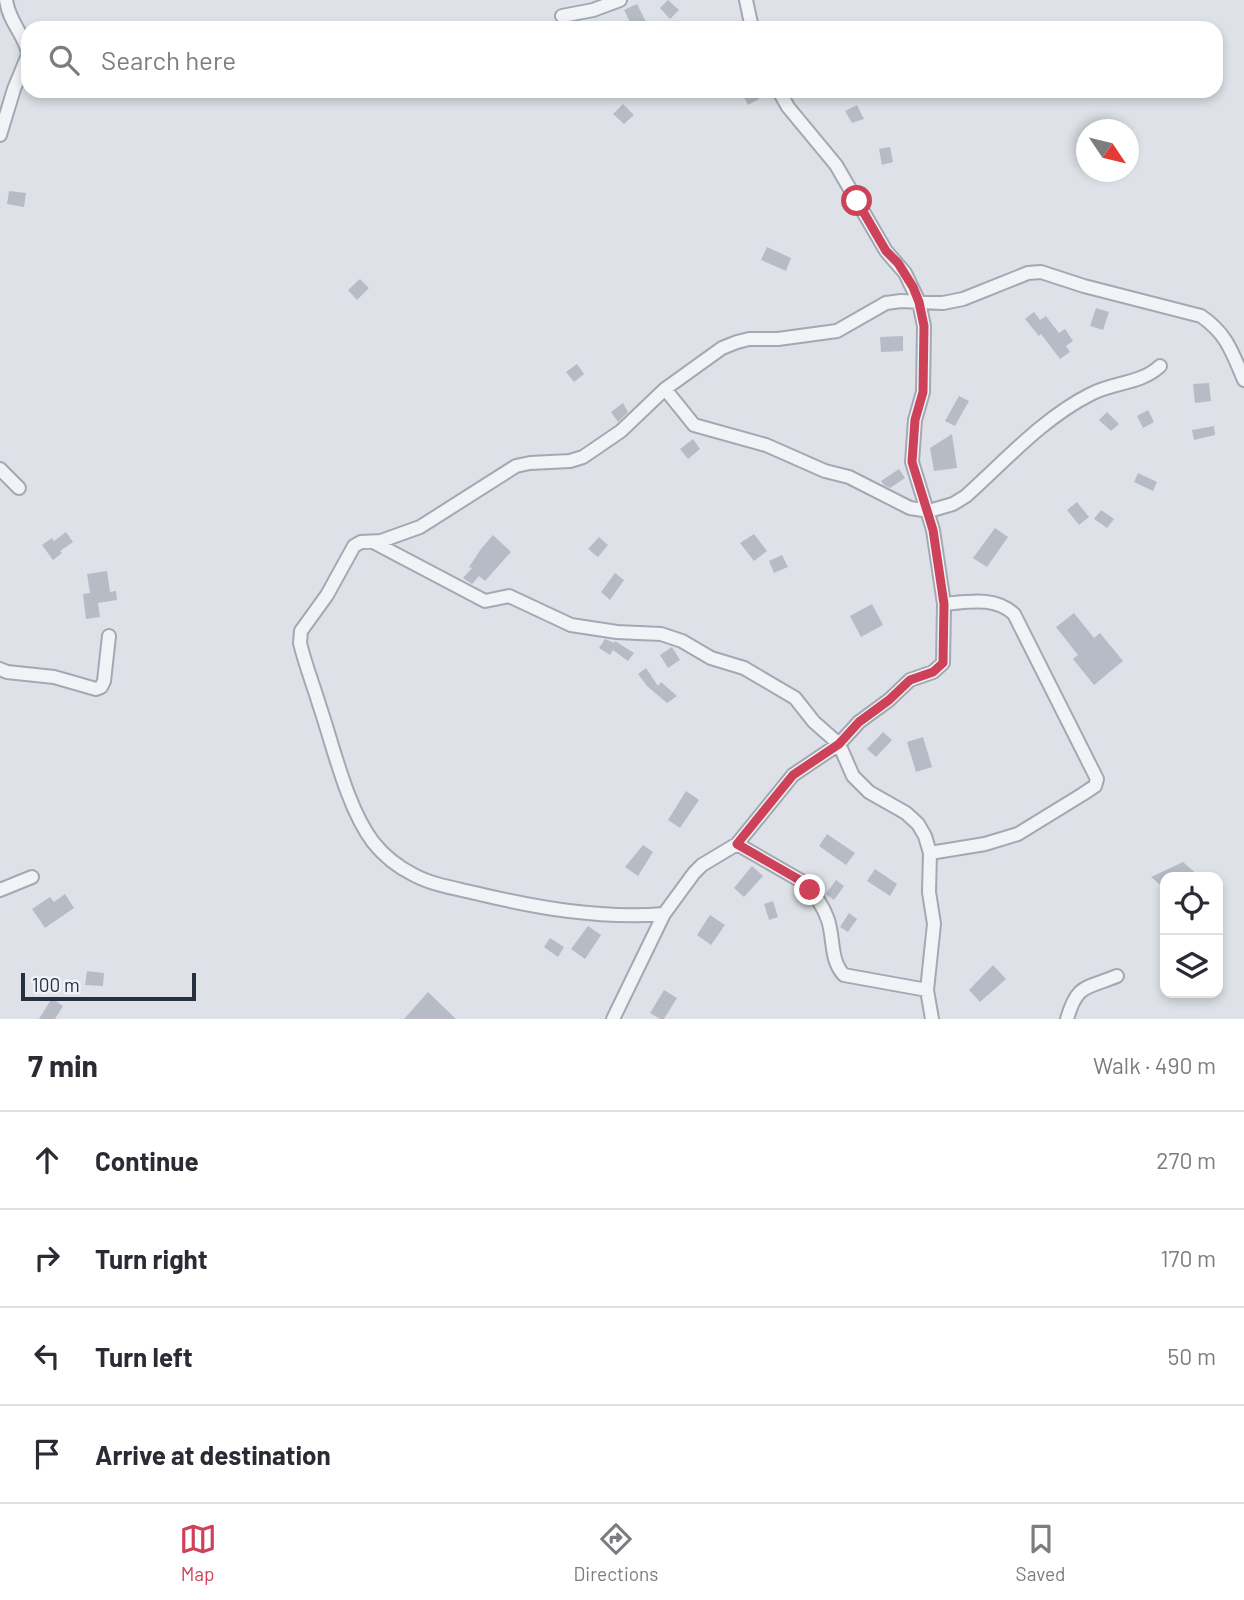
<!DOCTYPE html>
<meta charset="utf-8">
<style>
body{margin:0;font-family:Barlow,sans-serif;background:#f2f2f3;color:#2b2b33}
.controls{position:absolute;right:21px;bottom:21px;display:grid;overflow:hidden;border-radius:14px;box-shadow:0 4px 10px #0003}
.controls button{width:63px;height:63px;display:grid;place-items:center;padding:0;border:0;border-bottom:2px solid #e1e1e2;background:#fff;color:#2b2b33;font:35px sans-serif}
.compass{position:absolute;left:1076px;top:119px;width:63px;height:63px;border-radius:50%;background:#fff;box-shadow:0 4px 10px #0003;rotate:125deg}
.scale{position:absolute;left:21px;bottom:18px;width:175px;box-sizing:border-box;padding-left:7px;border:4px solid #27303f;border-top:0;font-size:19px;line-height:24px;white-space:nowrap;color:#27303f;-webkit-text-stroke:5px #eef1f6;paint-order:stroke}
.stop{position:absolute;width:21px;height:21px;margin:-16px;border:5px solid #ce4259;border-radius:50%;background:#fff}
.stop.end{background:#ce4259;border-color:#fff;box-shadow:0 2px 7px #0008}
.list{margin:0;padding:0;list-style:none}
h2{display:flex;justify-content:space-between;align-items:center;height:91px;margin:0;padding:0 28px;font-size:30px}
h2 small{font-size:23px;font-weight:400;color:#7c7c81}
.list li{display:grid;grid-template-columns:46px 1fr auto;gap:21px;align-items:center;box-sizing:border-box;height:98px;padding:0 28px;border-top:2px solid #e1e1e2}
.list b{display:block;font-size:26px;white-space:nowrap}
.list em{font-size:23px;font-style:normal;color:#7c7c81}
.icon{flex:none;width:38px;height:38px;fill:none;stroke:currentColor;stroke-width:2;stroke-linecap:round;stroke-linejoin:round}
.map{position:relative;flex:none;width:1244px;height:1019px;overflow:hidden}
.search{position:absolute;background:#fff;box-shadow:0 4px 10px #0003;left:21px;right:21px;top:21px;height:77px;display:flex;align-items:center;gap:18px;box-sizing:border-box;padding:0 24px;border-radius:21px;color:#7c7c81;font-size:26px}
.sheet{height:483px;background:#fff}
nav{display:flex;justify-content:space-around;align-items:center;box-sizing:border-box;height:98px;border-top:2px solid #e1e1e2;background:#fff;font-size:19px;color:#7c7c81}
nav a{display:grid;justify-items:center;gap:4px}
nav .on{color:#ce4259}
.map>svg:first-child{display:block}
.building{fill:#b6bbc5}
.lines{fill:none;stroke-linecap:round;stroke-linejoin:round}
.street-casing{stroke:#a3a9b2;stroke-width:16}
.street{stroke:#f1f3f6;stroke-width:12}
.route{stroke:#ce4259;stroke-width:9}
</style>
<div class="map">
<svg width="1244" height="1019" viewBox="0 0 1244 1019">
<rect width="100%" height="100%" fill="#dee2e8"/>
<path class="building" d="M668 0 679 10 670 19 660 8Z
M637 4 649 28H633L624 10Z
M741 91H755L759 99 748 105Z
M623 104 634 115 624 124 613 114Z
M857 105 864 119 852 123 845 111Z
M890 147 893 162 882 165 879 149Z
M9 191 26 193 24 207 7 204Z
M767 247 791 258 786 271 761 260Z
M360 279 369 288 357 300 348 290Z
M1096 308 1109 312 1103 330 1090 326Z
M1034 312 1040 320 1046 316 1059 333 1065 329 1073 341 1066 346 1070 352 1060 359 1041 334 1039 336 1025 319Z
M903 336V351L881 352 880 337Z
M577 364 584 374 574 382 566 372Z
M1209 383 1211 401 1195 403 1193 384Z
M959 396 969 401 955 426 945 421Z
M623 403 628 412 618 422 611 412Z
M1148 410 1154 422 1143 428 1137 416Z
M1107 412 1119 424 1111 431 1099 420Z
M1214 426 1215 435 1194 440 1192 430Z
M952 434 957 468 934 471 930 448Z
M693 439 700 449 688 459 680 449Z
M899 469 905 478 890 488 884 485 881 481Z
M1138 473 1157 482 1153 491 1134 482Z
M1077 502 1089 517 1079 525 1067 510Z
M1101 510 1114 519 1107 528 1094 519Z
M995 528 1008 537 987 567 973 558Z
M66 532 73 542 60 551 62 553 53 560 42 545 52 538 54 541Z
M754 534 767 551 754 561 740 543Z
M493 535 511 552 485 581 479 576 472 584 463 578 472 568 469 567 481 549Z
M599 537 608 545 598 557 588 549Z
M782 555 788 567 774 573 769 561Z
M107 571 110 592 116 591 117 600 98 603 100 617 86 619 83 594 90 593 87 574Z
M615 573 624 580 610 600 601 592Z
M872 604 883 625 861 637 850 616Z
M1074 613 1094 638 1100 633 1123 661 1094 685 1073 659 1078 655 1056 627Z
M605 639 614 643 615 641 634 653 628 661 613 650 610 655 599 648Z
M672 647 680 660 668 668 660 655Z
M646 668 658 686 661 682 677 696 667 703 647 686 638 674Z
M883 732 892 740 876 757 867 749Z
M923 737 932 767 916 772 907 742Z
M686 791 699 800 680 828 668 820Z
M827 834 855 853 846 865 819 846Z
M643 845 653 852 638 876 625 867Z
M1183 862 1200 877H1165V889L1151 877Z
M752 866 763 876 744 897 734 888Z
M875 869 897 884 890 896 867 881Z
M836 880 844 886 834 900 826 894Z
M65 894 74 908 45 928 32 909 50 897 54 902Z
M773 901 778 917 769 920 764 904Z
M849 913 857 919 848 932 840 927Z
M710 915 725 925 711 945 697 935Z
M588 926 601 935 585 959 571 949Z
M550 938 564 947 558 957 544 947Z
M993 965 1006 979 980 1002 969 990Z
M87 971 104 973 103 986 85 985Z
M664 990 677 998 664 1019H660L650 1013Z
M428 992 456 1019H404Z
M52 998 63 1006 55 1019H39Z"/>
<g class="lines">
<defs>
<path id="street" d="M6 0C9 22 24 34 28 53
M746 0 752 28
M562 16 593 10 620 0
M0 135 14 89 28 55
M665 389 694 425 766 445 825 471 849 477 910 508 929 511 953 504 966 496C1005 461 1043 418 1091 394 1114 382 1141 384 1160 366
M0 469 19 488
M373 542 485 601 509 596 571 625 617 632 661 634 682 641 711 658 744 668 795 698 814 722 839 744 853 776 869 792 906 813 918 824 925 836 930 853 929 892 934 924 927 990 932 1019
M0 669 7 672 54 677 96 689 101 687 104 681 109 636
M737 844 803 882C814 893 823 905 828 920 834 938 830 961 844 975L927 990
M930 853 985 844 1018 834 1083 794 1095 786 1097 779 1014 614C995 596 968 602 944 604
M0 890 32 877
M664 914C600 919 537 908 475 893 454 888 433 885 414 875 398 867 384 856 373 842 347 808 333 745 319 704 313 684 305 664 300 643L301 631 327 595 354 546 361 542 381 541 420 527 516 466 530 463 570 461 583 457 621 431 665 389 722 348 737 342 749 339H778L837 331 886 303 901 301 943 303 963 299 1028 273 1041 272 1084 286 1201 316C1227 334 1232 352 1244 380
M613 1019 664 914 694 873 702 865 737 844 793 775 839 744 859 722 889 700 910 680 933 672 943 663 944 604 933 530 912 462 915 420 923 392 924 326 919 302 905 273 886 251 836 165 788 107 779 91
M1067 1019C1077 984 1085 989 1117 976"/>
</defs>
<use href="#street" class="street-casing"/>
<use href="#street" class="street"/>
</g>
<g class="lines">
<path class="route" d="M810 890 803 882 737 844 793 775 839 744 859 722 889 700 910 680 933 672 943 663 944 604 933 530 912 462 915 420 923 392 924 326 919 302 913 287 898 263 886 251 857 201"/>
</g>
</svg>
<div class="controls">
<button><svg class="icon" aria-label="locate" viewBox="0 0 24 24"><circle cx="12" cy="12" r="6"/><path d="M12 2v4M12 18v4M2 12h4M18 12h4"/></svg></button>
<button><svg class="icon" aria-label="layers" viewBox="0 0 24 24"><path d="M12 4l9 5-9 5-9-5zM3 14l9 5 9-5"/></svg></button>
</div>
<svg class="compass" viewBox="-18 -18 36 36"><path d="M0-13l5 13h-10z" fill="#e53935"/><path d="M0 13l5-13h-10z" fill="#7c7c81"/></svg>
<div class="scale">100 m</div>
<div class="stop" style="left:857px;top:201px"></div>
<div class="stop end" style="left:810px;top:890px"></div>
<div class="search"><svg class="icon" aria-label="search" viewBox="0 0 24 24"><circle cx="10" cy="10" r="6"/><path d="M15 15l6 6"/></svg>Search here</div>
</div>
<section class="sheet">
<h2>7 min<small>Walk · 490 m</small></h2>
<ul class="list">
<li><svg class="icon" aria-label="ahead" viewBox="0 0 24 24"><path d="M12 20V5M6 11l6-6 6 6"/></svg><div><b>Continue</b></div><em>270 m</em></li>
<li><svg class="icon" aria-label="right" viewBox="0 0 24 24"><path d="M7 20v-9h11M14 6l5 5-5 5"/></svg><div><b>Turn right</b></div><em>170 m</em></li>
<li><svg class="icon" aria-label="left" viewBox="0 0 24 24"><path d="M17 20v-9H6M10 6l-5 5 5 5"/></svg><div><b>Turn left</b></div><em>50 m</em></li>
<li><svg class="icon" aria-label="arrive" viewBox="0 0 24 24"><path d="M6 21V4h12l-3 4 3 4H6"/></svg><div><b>Arrive at destination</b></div></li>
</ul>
</section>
<nav>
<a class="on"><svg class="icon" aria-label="map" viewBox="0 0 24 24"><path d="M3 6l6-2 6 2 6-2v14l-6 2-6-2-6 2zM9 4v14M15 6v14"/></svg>Map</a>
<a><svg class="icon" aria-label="directions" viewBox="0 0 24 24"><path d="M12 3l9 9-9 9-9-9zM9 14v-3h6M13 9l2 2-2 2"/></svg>Directions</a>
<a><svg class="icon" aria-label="saved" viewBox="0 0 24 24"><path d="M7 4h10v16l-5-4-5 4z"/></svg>Saved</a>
</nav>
